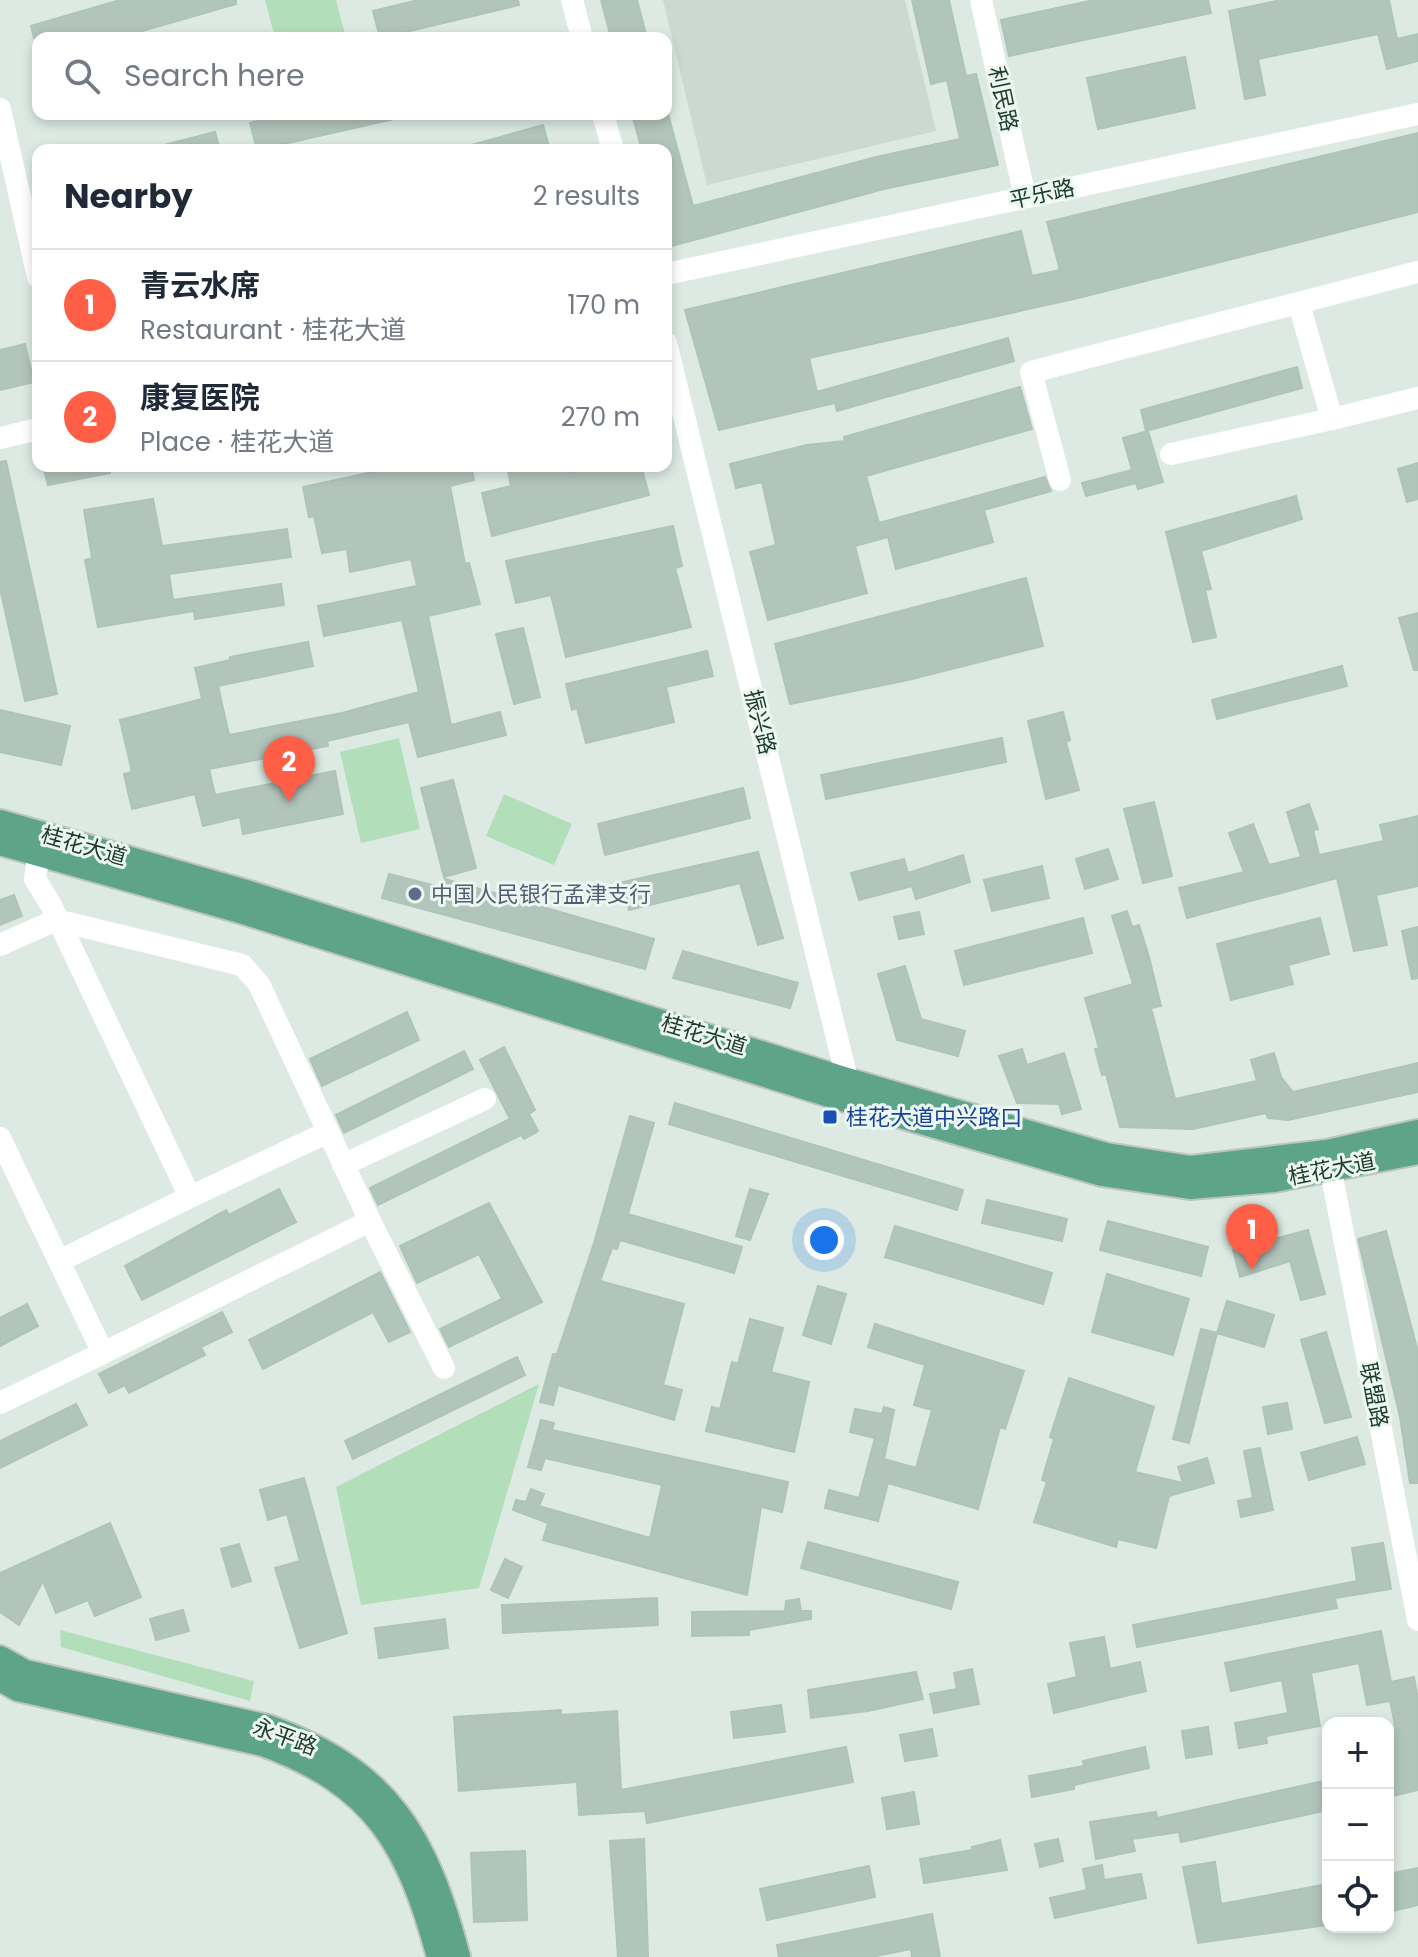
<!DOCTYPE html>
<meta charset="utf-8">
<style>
body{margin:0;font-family:Poppins,"Noto Sans SC",sans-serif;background:#f2f2f3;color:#1f2937}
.controls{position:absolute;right:24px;bottom:24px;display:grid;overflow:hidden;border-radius:16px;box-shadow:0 4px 12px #0003}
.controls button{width:72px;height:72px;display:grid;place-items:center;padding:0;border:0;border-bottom:2px solid #e0e1e3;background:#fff;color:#1f2937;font:40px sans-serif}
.you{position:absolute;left:824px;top:1240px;width:28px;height:28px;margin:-20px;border:6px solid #fff;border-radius:50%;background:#1a73e8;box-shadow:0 0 0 12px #1a73e833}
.badge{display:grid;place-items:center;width:52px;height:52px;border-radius:50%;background:#ff5f46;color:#fff;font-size:26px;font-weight:700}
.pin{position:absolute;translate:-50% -66px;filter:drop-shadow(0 2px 4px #0008)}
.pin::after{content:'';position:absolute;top:42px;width:28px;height:24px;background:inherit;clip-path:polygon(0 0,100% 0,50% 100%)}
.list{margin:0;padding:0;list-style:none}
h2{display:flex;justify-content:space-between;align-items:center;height:104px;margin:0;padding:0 32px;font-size:34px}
h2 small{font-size:26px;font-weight:400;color:#747a83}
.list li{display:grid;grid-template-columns:52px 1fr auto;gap:24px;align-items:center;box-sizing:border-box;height:112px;padding:0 32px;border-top:2px solid #e0e1e3}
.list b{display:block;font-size:30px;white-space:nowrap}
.list p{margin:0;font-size:26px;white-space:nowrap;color:#747a83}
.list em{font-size:26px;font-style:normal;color:#747a83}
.icon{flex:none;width:44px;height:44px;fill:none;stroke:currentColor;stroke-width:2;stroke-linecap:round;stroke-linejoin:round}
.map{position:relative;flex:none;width:1418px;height:1957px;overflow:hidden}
.search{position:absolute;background:#fff;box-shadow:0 4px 12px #0003;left:32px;top:32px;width:640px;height:88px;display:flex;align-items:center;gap:20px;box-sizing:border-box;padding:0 28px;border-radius:16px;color:#747a83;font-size:30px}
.panel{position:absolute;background:#fff;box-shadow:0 4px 12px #0003;left:32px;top:144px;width:640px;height:328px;border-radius:16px}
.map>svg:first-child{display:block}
.built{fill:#cbdad1}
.green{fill:#b3deba}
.building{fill:#b2c5bb;stroke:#aec4b9;stroke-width:2}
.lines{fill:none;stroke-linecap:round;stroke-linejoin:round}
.major-casing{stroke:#bbc4c1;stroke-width:28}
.minor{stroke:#fff;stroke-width:22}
.major{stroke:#5da48a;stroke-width:24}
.service-dot{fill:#5c6f8a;stroke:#edf7f1;stroke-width:3}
.transit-dot{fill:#1a4fb4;stroke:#edf7f1;stroke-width:3}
.labels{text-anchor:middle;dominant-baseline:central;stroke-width:6;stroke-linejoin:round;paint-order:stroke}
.street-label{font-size:22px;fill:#1d3b2f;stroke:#edf7f1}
.service-label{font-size:22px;fill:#4e5e75;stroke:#edf7f1;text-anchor:start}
.transit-label{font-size:22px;fill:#164399;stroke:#edf7f1;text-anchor:start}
</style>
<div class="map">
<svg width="1418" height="1957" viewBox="0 0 1418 1957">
<rect width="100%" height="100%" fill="#dceae3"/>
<path class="built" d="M663 0H905L936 131 707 185Z"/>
<path class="green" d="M265 0H336L346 38H275Z
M399 738 420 829 361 843 340 752Z
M504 794 572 824 554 865 486 836Z
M539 1384 479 1588 361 1605 336 1487Z
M60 1630 254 1681 250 1701 61 1647Z"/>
<path class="building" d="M120 0H236V4L118 38H34L31 26Z
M418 0H518L519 5 380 38 373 11Z
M601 0H637L647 38H611Z
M912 0H949L966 76 976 74 998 165 884 189 668 247 666 150H642L632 114H668L693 206 876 157 960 139 947 80 931 84Z
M1094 0H1208L1211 13 1009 56 1001 20Z
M1281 0H1389L1397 39 1418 34V61L1387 69 1378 34 1258 59 1265 95 1245 99 1229 11Z
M1185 57 1195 108 1098 129 1087 78Z
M288 114H393L394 119 257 150 250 123Z
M543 125 550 150H469L468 146Z
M215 132 220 150H164V145Z
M1418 133V212L1078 298 809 358 817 392 1008 338 1014 361 837 411 835 403 719 430 685 310 1021 231 1032 276 1060 270 1047 222Z
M25 344 34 382 0 390V350Z
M1297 367 1302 388 1146 431 1141 410Z
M1020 387 1032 429 866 476 879 523 1045 477 1051 491 984 510 993 542 896 569 888 537 855 546 867 593 768 620 750 552 776 545 762 482 736 488 730 464 807 445 845 441 844 437Z
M1148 431 1163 482 1138 489 1136 483 1086 496 1082 483 1132 470 1123 438Z
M6 461 57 694 25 701 0 588V462Z
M1418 463V499L1407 502 1398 469Z
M43 466H110V473L48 485Z
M401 466H471L474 480 450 486 465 564 469 563 480 604 428 616 451 725 500 712 506 735 418 757 409 722 327 741 328 746 209 769 215 795 335 771 343 814 243 834 240 817 203 826 195 794 132 809 124 774 132 772 120 720 202 699 195 668 230 660V657L308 642 313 666 218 686 229 735 342 713 419 692 402 620 324 636 318 606 417 586 411 559 350 572 347 549 322 553 314 516 309 517 303 487Z
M507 466H564V474L595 466H641L649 495 492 536 482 493 511 486Z
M1296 496 1302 519 1201 551 1211 589 1205 590 1216 637 1193 642 1166 532Z
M153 499 162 546 287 529 291 557 169 574 173 600 281 584 284 605 195 619 194 611 98 627 85 560 92 558 84 510Z
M673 526 682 566 675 568 691 627 566 657 551 595 516 603 506 561Z
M1026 578 1043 646 908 680 790 704 775 644Z
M1418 613V670H1414L1399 618Z
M523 628 540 697 514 704 496 634Z
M707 651 713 676 666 687 674 722 586 743 577 708 572 710 566 684Z
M1342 666 1347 686 1217 719 1212 700Z
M0 710 70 726 61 765 0 752Z
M1063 712 1070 740 1066 742 1079 790 1046 799 1028 721Z
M1002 738 1006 762 826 799 821 775Z
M453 780 476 868 444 877 421 788Z
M743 788 750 818 605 855 598 824Z
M1154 802 1172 876 1143 883 1124 809Z
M1309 804 1318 829 1313 830 1319 855 1384 841 1380 825 1418 816V886L1376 895 1387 945 1354 951 1337 878 1187 918 1179 888 1244 872 1229 833 1253 824 1269 865 1301 857 1287 812Z
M1108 849 1118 879 1085 889 1076 859Z
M758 852 783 938 758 945 740 883 629 910 623 882Z
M963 855 970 882 916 899 912 886 859 900 851 873 904 859 908 873Z
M1042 866 1049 898 992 911 984 880Z
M389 874 448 889 445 879 654 939 645 969 382 898Z
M14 895 22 916 0 925V900Z
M1127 911 1132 927 1139 925 1149 957 1161 1006 1151 1008 1175 1099 1257 1081 1251 1060 1274 1053 1281 1077 1293 1092 1418 1063V1092L1288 1120 1268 1118 1266 1113 1193 1129 1120 1127 1106 1074 1102 1075 1095 1049 1099 1048 1085 998 1133 984 1112 916Z
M919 912 924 934 899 939 894 917Z
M1083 918 1092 953 964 985 955 951Z
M1320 918 1329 954 1288 965 1293 984 1231 1000 1217 944Z
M1418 927V978L1412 979 1402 931Z
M683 951 798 983 790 1008 673 978Z
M905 966 921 1019 965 1031 958 1056 897 1040 878 974Z
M407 1012 419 1040 322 1086 310 1059Z
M504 1047 535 1110 529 1114 538 1131 524 1139 521 1135 378 1205 370 1188 510 1119 480 1060Z
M1022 1049 1027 1065 1064 1053 1081 1109 1062 1114 1059 1104 1017 1103 999 1056Z
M464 1051 473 1069 344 1133 336 1115Z
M675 1103 963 1190 957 1210 669 1124Z
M630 1116 654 1123 628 1214 742 1247 734 1273 620 1240 617 1249 612 1248 600 1281 684 1304 663 1385 682 1390 674 1420 558 1385 553 1405 540 1402 553 1354H557L594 1243Z
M279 1189 296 1222 142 1300 125 1266 226 1210 229 1215Z
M750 1189 768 1194 750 1240 736 1236Z
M987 1200 1067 1219 1062 1241 982 1223Z
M489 1203 542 1302 449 1347 440 1329 502 1299 479 1254 417 1283 400 1246Z
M1108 1221 1208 1247 1201 1276 1100 1250Z
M895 1226 1052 1273 1043 1304 885 1257Z
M1308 1230 1325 1294 1301 1300 1290 1261 1240 1277 1233 1250Z
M1386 1231 1418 1352V1483H1410L1400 1417 1358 1239Z
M380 1272 410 1332 389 1342 373 1312 263 1369 249 1340Z
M1107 1274 1189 1299 1173 1355 1092 1332Z
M818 1286 846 1294 831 1344 803 1335Z
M1227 1301 1274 1315 1264 1347 1217 1333Z
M27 1304 38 1326 0 1346V1318Z
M222 1312 232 1332 201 1347 205 1355 129 1393 125 1385 109 1393 99 1374Z
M750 1319 783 1328 771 1372 809 1382 794 1452 706 1431 712 1407 720 1409 732 1362 738 1364Z
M875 1324 1024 1371 1005 1429 1000 1427 978 1509 888 1483 878 1521 825 1508 829 1490 859 1498 875 1438 850 1432 855 1409 882 1414 884 1407 894 1410 884 1459 916 1468 932 1410 914 1405 925 1365 868 1347Z
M1201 1329 1217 1333 1189 1443 1173 1439Z
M1326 1332 1351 1417 1325 1423 1301 1340Z
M517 1357 525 1375 353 1459 345 1441Z
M1069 1378 1154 1407 1135 1472 1183 1483 1178 1467 1207 1458 1214 1483 1169 1496 1156 1548 1118 1539 1116 1547 1034 1522 1047 1482 1042 1480 1054 1439 1050 1437Z
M1287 1403 1292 1429 1268 1434 1263 1407Z
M76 1404 87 1425 0 1468V1441Z
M541 1420 554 1423 552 1430 788 1482 782 1512 761 1507 747 1595 543 1540 548 1523 513 1510 516 1500 526 1502 531 1489 544 1494 539 1506 650 1538 662 1485 545 1458 541 1470 528 1467Z
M1357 1437 1365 1464 1309 1480 1301 1453Z
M1260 1448 1273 1510 1241 1517 1238 1501 1253 1498 1244 1451Z
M304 1478 347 1633 300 1648 275 1568 300 1561 287 1514 268 1520 260 1490Z
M110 1523 141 1597 95 1616 88 1600 56 1613 43 1581 19 1625 0 1612V1573Z
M808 1542 958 1582 951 1609 801 1568Z
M1383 1543 1391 1589 1335 1598 1337 1608 1137 1647 1133 1625 1357 1581 1352 1548Z
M239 1544 251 1581 232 1587 221 1549Z
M505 1559 522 1567 508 1598 491 1590Z
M657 1598 658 1625 503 1633 502 1605Z
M799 1599 801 1611H811V1619L749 1630V1635L692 1636V1612L785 1611 786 1601Z
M183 1610 189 1631 156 1640 150 1619Z
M445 1619 448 1648 379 1658 375 1628Z
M1381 1631 1391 1682 1414 1677 1418 1700V1790L1388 1797V1732L1396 1730 1390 1701 1367 1705 1359 1663 1311 1673 1320 1726 1266 1736 1267 1743 1239 1748 1235 1723 1288 1713 1282 1680 1231 1691 1225 1663Z
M1104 1637 1110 1669 1140 1662 1146 1691 1054 1713 1048 1684 1077 1677 1070 1643Z
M972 1669 979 1704 934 1713 930 1694 957 1689 954 1673Z
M916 1672 923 1699 868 1711 811 1718 808 1690Z
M781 1705 785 1732 734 1738 731 1712Z
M561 1710V1715L617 1711 621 1790 846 1747 853 1782 647 1823 645 1811 579 1815 577 1782 459 1791 454 1717Z
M1208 1727 1212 1754 1186 1758 1182 1731Z
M932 1729 937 1756 905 1761 900 1735Z
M1145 1747 1149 1768 1074 1785V1789L1032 1797 1029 1776 1084 1766 1083 1761Z
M1328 1780V1810L1181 1842 1179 1832 1132 1839 1135 1851 1096 1859 1090 1822 1156 1812 1157 1818Z
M914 1792 919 1824 887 1829 882 1798Z
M644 1839 648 1957H618L610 1841Z
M1058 1839 1063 1861 1040 1867 1035 1844Z
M1000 1840 1007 1870 924 1883 920 1859 972 1850V1847Z
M525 1851 527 1920 474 1922 471 1853Z
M1215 1862 1221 1904 1328 1884V1925L1198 1943 1183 1867Z
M1102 1865 1104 1880 1141 1874 1146 1898 1055 1918 1050 1898 1087 1890 1083 1869Z
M869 1866 875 1897 767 1920 760 1889Z
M1418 1868V1905L1388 1912V1874Z
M932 1914 940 1957H912L911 1949 871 1957H779L777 1945Z"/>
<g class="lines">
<defs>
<path id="major" d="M0 822 246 892 847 1080 1106 1155 1191 1168 1327 1152 1418 1132
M0 843 240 911 852 1102 1102 1174 1190 1187 1274 1180 1418 1152
M0 1658 25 1672 268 1727C390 1771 426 1837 458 1957
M0 1679 18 1689 263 1744C376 1785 409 1846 439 1957"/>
</defs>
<use href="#major" class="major-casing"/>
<path class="minor" d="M572 0 582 38
M981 0 1025 197
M0 109 38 277
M603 114 613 150
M666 274 1418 114
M1299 304 1332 419 1418 398
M666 343 851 1095
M0 438 38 429
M1171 454 1332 419
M1060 480 1031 372 1418 272
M39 853 35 879 51 905 190 1197 328 1132
M0 945 56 920 242 965 259 984 370 1221 103 1353 0 1138
M343 1165 485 1099
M1331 1171 1418 1620
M370 1221 444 1368
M59 1261 190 1197
M0 1403 103 1353"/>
<use href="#major" class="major"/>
</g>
<circle class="service-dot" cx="415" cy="894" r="8"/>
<rect class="transit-dot" x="822" y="1109" width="16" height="16" rx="4"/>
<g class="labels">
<g class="street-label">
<text transform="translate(1003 99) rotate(78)">利民路</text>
<text transform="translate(1042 194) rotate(-12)">平乐路</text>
<text transform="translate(760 722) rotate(76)">振兴路</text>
<text transform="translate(84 846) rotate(16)">桂花大道</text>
<text transform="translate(704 1035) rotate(17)">桂花大道</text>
<text transform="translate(1332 1169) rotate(-11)">桂花大道</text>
<text transform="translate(1374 1395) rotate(79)">联盟路</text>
<text transform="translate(285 1737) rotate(20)">永平路</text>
</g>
<g class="service-label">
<text x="431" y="894">中国人民银行孟津支行</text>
</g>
<g class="transit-label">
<text x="846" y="1117">桂花大道中兴路口</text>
</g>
</g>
</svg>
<div class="controls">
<button>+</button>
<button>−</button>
<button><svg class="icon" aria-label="locate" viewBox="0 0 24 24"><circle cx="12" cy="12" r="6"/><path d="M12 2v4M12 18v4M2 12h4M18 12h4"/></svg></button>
</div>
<div class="you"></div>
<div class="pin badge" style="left:1252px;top:1270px">1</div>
<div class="pin badge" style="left:289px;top:802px">2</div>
<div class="search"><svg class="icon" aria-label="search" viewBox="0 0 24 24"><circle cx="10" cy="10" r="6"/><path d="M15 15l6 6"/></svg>Search here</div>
<section class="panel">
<h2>Nearby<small>2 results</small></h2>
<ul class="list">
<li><span class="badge">1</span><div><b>青云水席</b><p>Restaurant · 桂花大道</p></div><em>170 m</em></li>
<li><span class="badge">2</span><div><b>康复医院</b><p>Place · 桂花大道</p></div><em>270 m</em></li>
</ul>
</section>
</div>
